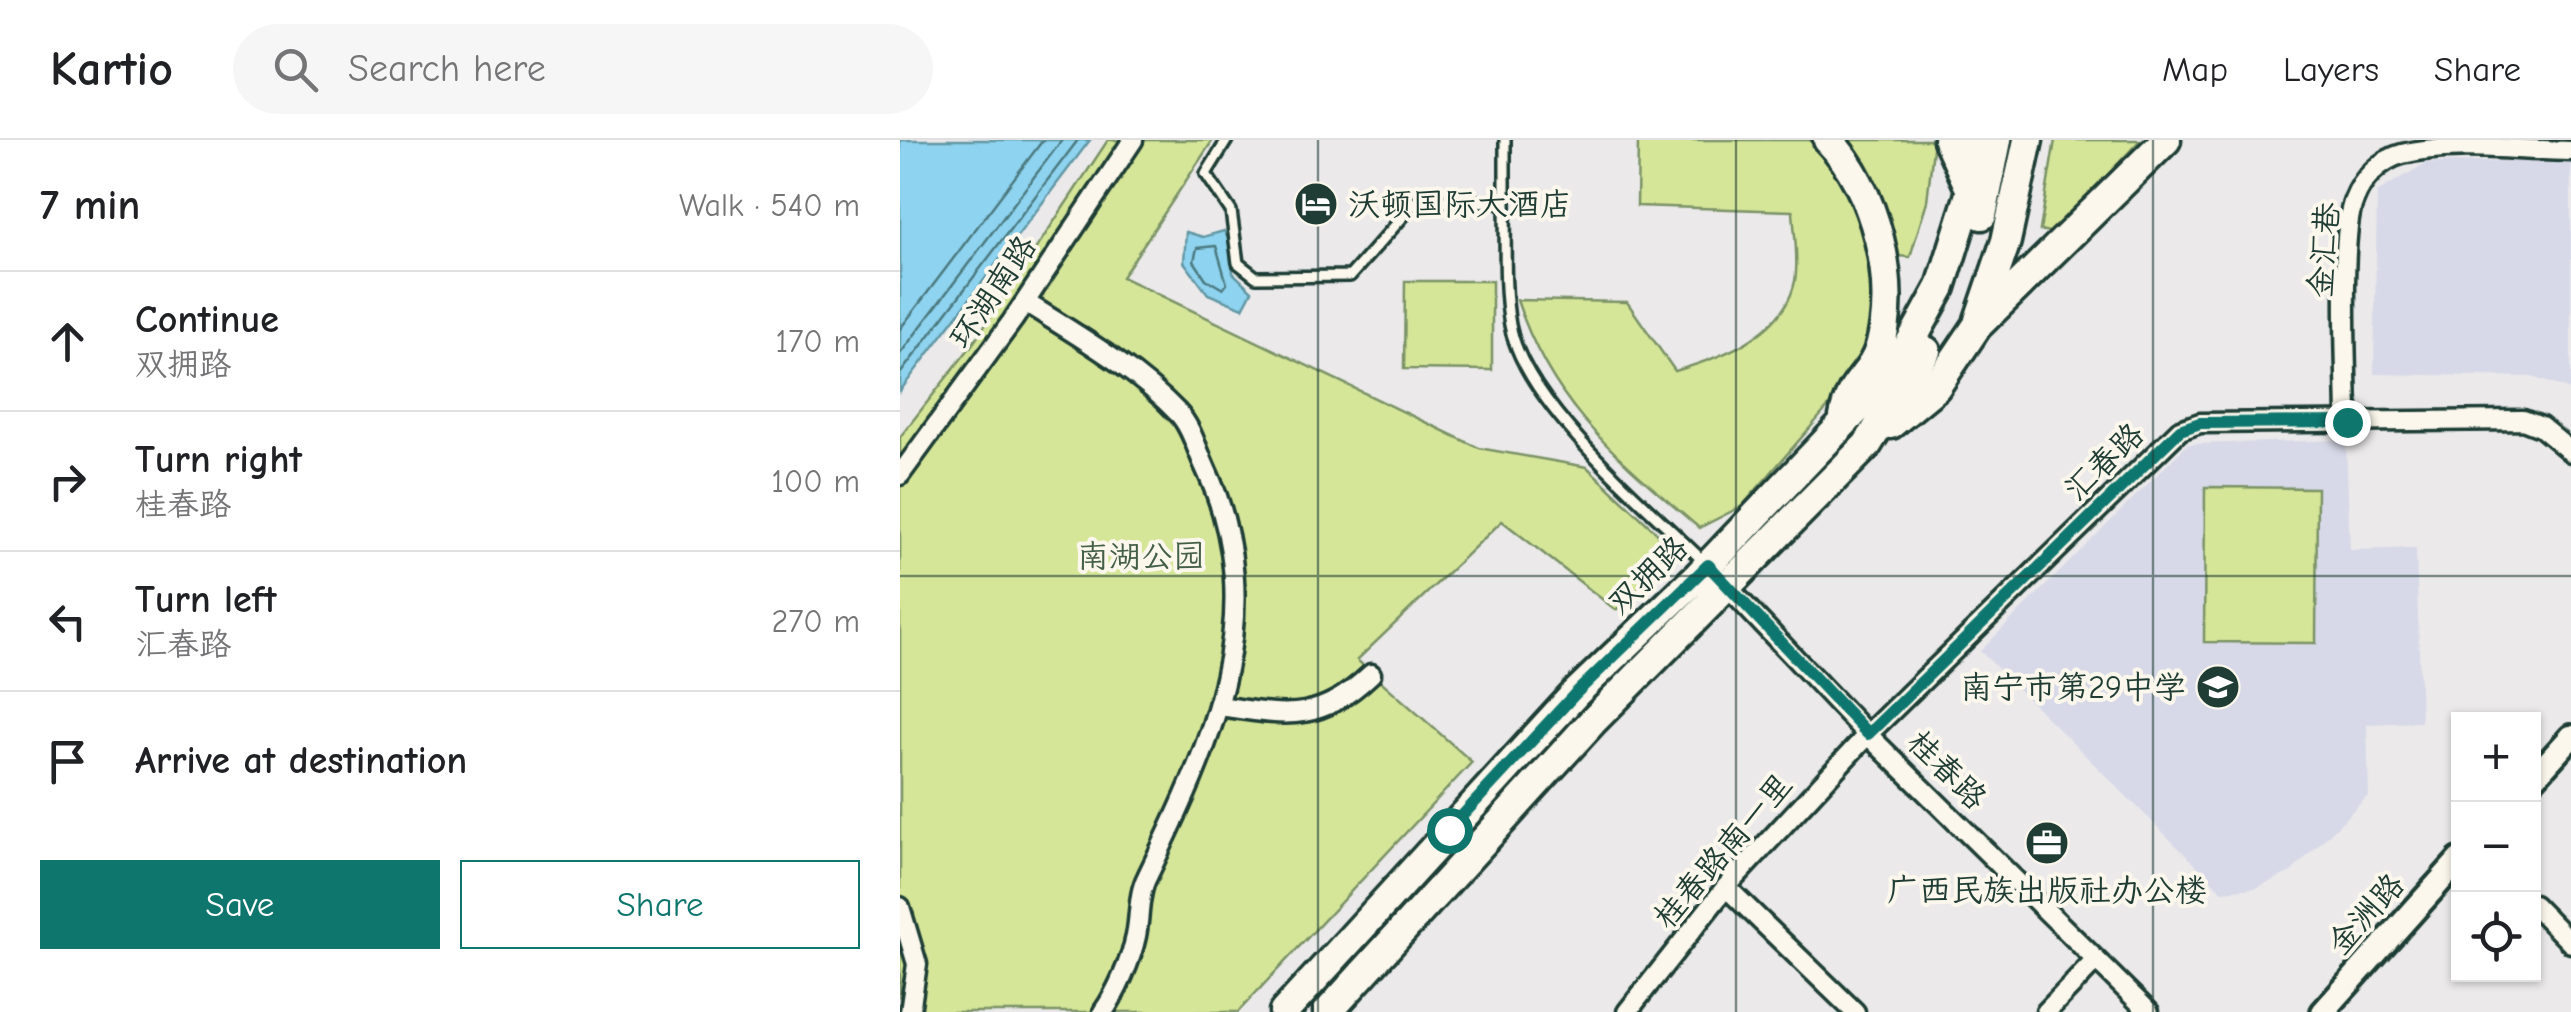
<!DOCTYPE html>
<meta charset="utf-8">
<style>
body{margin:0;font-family:"Comic Neue","LXGW WenKai TC",sans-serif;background:#f6f6f6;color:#202124}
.controls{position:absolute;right:30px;bottom:30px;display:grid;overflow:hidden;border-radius:0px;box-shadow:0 2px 8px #0004}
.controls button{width:90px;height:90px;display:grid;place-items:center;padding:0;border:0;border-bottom:2px solid #e0e0e0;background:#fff;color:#202124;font:50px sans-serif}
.stop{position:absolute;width:30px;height:30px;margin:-22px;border:8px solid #0f766e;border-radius:50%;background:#fff}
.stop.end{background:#0f766e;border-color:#fff;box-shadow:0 2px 10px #0008}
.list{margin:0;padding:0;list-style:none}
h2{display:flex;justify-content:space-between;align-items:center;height:130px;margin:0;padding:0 40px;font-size:42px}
h2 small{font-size:32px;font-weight:400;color:#757577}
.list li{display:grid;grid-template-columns:65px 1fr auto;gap:30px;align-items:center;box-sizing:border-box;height:140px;padding:0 40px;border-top:2px solid #e0e0e0}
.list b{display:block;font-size:38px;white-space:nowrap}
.list p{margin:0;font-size:32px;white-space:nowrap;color:#757577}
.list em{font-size:32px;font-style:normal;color:#757577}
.actions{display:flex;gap:20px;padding:30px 40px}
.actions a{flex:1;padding:22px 0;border:2px solid #0f766e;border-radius:0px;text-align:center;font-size:35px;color:#0f766e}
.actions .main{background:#0f766e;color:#fff}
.icon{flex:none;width:55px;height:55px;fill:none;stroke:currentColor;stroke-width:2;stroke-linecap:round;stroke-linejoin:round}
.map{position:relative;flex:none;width:1671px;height:872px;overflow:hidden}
header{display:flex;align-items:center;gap:60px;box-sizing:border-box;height:140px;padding:0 50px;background:#fff;border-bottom:2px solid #e0e0e0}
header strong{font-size:48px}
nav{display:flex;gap:55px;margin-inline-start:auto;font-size:35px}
.search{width:700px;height:90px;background:#f6f6f6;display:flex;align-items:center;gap:25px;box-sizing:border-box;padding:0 35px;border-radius:55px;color:#757577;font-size:38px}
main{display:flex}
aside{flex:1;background:#fff}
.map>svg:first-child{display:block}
.built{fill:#d7d9e8}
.green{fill:#d6e699;stroke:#7a9266;stroke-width:2.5}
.water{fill:#8ed3ef;stroke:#6297a4;stroke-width:2.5}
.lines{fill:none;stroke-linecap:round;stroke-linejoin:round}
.shore{stroke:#4b797f;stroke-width:2.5}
.lane-casing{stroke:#1f3d34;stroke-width:16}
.street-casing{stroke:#1f3d34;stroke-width:25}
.secondary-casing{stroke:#1f3d34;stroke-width:30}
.primary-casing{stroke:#1f3d34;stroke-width:35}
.lane{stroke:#fbf7ec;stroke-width:9}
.street{stroke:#fbf7ec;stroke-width:18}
.secondary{stroke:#fbf7ec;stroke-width:22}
.primary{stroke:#fbf7ec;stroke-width:28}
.route{stroke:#0f766e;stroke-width:12}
.grid{fill:none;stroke:#1f3d34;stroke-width:2.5;stroke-opacity:0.55}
.labels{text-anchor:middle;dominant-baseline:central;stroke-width:8;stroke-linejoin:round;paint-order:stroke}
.poi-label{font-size:32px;fill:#1f3d34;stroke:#fbf7ec;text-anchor:start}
.street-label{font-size:32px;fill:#1f3d34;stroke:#fbf7ec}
.park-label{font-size:32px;fill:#445f48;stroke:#fbf7ec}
</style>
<header>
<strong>Kartio</strong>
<div class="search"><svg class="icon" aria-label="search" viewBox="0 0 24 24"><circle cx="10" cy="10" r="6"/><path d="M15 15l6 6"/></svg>Search here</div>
<nav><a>Map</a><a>Layers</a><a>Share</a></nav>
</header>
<main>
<aside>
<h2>7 min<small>Walk · 540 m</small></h2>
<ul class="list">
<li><svg class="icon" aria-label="ahead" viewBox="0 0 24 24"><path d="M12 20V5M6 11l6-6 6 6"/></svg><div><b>Continue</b><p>双拥路</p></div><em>170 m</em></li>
<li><svg class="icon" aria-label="right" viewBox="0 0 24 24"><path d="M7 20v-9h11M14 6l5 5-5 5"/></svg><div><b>Turn right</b><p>桂春路</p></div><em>100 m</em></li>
<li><svg class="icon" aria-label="left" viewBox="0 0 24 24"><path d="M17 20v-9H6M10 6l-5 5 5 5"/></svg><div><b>Turn left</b><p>汇春路</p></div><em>270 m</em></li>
<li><svg class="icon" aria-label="arrive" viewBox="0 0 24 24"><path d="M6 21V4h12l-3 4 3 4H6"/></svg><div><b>Arrive at destination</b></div></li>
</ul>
<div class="actions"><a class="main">Save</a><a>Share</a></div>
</aside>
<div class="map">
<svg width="1671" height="872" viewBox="0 0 1671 872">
<rect width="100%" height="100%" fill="#ebe9ea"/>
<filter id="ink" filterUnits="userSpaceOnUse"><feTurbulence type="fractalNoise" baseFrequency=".01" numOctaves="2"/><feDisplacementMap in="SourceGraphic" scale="20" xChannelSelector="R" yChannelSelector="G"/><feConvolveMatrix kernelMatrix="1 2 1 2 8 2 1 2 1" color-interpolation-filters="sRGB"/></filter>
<g filter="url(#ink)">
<path class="built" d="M1671 20V250L1632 237 1474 234 1477 52 1526 23Z
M1446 300 1450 410 1516 408 1521 582 1467 584 1469 655 1391 732 1356 748 1322 751 1080 511 1288 304Z"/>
<path class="green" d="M208 0H313L222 137 579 308 687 327 757 393 767 423 716 470 602 381 457 520 572 622 338 872H0V297L72 205Z
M738 0H910L937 27 961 83 978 158 955 236 842 366 799 388C717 317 653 268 617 160L727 162 775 231C820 218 884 195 895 141 899 120 894 92 893 71L737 66Z
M944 0H1034L1027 61 1010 117 997 116 984 66Z
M1155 0H1240L1153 93 1140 90Z
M505 141H592V230L504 229Z
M1305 347 1417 348 1416 503 1304 502Z"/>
<path class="water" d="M0 0H190L0 251Z
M324 91 331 104 333 133 352 151 343 168 308 154 284 122 286 92 303 97Z"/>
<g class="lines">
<path class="shore" d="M316 106 327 144 323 149 306 139 294 121 297 108Z
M0 189 143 0
M0 214 162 0
M0 234 178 0"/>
<defs>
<path id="lane" d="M327 0 306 34 331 71 338 123 356 137 450 136 517 61 605 62V0
M605 62C606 102 603 146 610 185 625 266 746 364 803 421"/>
<path id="street" d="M125 162C177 195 235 228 278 273 291 286 297 310 305 327 373 472 311 604 247 737 238 754 240 777 236 796 231 820 217 852 203 872
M1447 282C1447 236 1439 94 1454 60 1462 39 1480 20 1502 14 1554 1 1618 11 1671 11
M0 335 113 180 233 0
M820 439 962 589 1249 872
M320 566C387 576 418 584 471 534
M826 747 955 872
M1634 765 1671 803
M0 767 17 824 10 872
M727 872 826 747 968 594 1280 290 1300 283 1623 280 1641 287 1671 312
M1146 872 1195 821"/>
<path id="secondary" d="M1634 638 1671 597
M1423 872 1559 720"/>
<path id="primary" d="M928 0C975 47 1000 146 979 210 970 238 950 241 944 277
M1048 0 1068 44
M1082 75 1097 0
M1079 180 1106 101 1128 0
M991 284 1036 247 1077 186 1266 0
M384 872 675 554 798 436 997 227 1041 147 1071 51 1073 0
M428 872 692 582 967 305 1026 211"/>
</defs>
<use href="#lane" class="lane-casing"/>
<use href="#street" class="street-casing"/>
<use href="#secondary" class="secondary-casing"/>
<use href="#primary" class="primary-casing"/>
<use href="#lane" class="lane"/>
<use href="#street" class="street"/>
<use href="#secondary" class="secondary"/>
<use href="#primary" class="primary"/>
</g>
</g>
<g class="lines" filter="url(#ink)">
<path class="route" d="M549 690 675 554 808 425 968 594 1280 290 1300 283 1447 282"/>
</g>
<path class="grid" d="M418 0V872M836 0V872M1253 0V872M0 436H1671"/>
<defs>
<symbol id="hotel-disc" viewBox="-11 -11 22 22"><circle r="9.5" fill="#1f3d34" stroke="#fbf7ec"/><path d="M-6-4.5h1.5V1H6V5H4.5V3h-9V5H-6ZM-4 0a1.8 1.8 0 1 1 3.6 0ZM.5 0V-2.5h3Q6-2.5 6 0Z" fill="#fff"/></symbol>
<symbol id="school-disc" viewBox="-11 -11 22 22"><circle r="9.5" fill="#1f3d34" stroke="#fbf7ec"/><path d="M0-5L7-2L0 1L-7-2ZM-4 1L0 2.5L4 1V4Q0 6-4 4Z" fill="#fff"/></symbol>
<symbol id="office-disc" viewBox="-11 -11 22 22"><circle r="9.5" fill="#1f3d34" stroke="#fbf7ec"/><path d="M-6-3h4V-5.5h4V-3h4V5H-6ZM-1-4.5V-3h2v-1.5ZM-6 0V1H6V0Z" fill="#fff"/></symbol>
</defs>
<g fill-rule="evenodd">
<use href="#hotel-disc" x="391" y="39" width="50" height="50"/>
<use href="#school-disc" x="1293" y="522" width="50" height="50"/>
<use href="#office-disc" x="1122" y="678" width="50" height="50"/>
</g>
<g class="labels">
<g class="poi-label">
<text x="448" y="64">沃顿国际大酒店</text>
<text x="1286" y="547" text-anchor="end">南宁市第29中学</text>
<text x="1147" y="750" text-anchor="middle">广西民族出版社办公楼</text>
</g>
<g class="street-label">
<text transform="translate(1424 110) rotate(-85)">金汇巷</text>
<text transform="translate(93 152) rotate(-56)">环湖南路</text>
<text transform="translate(1204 322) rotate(-44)">汇春路</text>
<text transform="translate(748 435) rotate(-44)">双拥路</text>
<text transform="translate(1047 630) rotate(45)">桂春路</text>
<text transform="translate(823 711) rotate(-49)">桂春路南一里</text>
<text transform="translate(1466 774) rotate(-48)">金洲路</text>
</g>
<g class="park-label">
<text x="241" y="416">南湖公园</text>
</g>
</g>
</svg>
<div class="controls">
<button>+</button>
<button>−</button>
<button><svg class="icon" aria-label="locate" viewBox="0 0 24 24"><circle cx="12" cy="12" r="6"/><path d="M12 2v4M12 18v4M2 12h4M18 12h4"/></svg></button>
</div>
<div class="stop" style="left:549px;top:690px"></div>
<div class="stop end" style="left:1447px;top:282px"></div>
</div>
</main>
